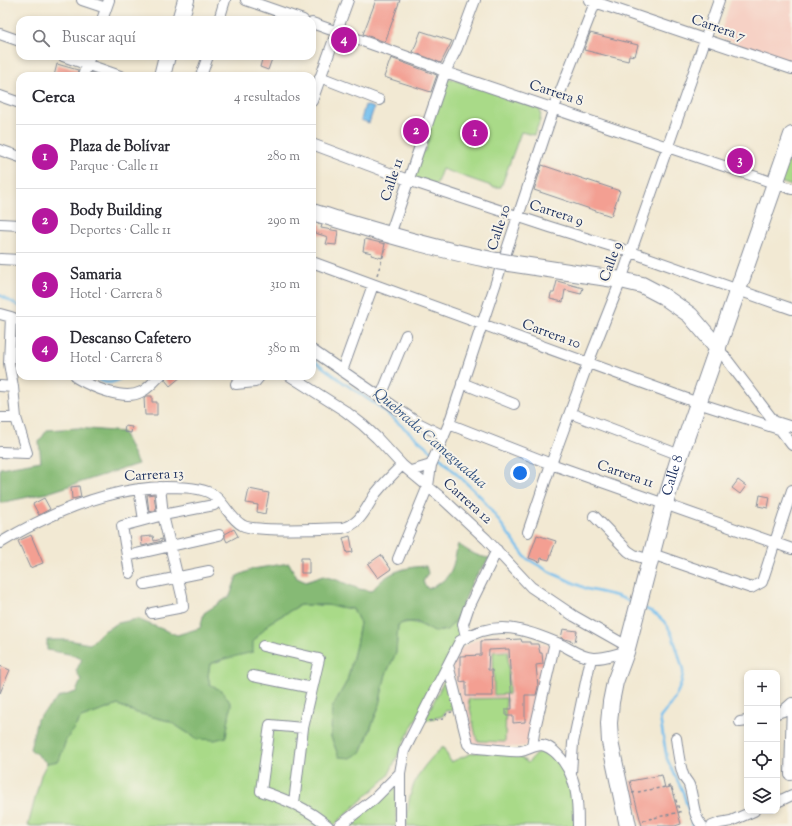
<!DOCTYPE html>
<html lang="es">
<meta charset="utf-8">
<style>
body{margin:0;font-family:"Sorts Mill Goudy",serif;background:#f7f7f7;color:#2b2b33}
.controls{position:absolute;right:12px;bottom:12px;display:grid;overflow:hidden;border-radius:8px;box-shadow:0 2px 6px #0003}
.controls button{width:36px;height:36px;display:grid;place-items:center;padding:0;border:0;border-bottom:1px solid #e1e1e2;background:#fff;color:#2b2b33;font:20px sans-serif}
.you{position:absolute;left:520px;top:473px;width:14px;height:14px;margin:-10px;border:3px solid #fff;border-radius:50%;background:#1a73e8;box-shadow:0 0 0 6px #1a73e833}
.badge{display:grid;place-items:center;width:26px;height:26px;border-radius:50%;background:#b5179e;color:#fff;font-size:13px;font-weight:700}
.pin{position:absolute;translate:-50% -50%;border:2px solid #fff;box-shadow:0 1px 4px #0006}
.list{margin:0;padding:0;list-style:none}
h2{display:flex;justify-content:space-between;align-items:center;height:52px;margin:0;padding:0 16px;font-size:17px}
h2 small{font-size:13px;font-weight:400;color:#7c7c81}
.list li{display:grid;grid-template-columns:26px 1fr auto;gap:12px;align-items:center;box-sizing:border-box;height:64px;padding:0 16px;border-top:1px solid #e1e1e2}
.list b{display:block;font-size:15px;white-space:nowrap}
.list p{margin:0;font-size:13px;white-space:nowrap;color:#7c7c81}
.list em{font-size:13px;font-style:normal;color:#7c7c81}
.icon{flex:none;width:22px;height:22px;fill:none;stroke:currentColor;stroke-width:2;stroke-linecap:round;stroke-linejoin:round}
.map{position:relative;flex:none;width:792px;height:826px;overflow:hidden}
.search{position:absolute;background:#fff;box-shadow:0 2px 6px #0003;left:16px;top:16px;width:300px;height:44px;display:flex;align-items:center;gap:10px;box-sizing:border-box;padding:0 14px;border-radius:12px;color:#7c7c81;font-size:15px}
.panel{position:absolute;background:#fff;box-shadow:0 2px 6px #0003;left:16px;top:72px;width:300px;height:308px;border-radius:12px}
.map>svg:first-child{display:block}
.built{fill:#f6d1c5}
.green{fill:#a9da88;stroke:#628473}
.forest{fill:#86ba74;stroke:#507469}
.water{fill:#75bfee;stroke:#4877a6}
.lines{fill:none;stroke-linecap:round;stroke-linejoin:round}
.stream{stroke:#75bfee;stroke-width:2.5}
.building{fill:#f39f92}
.street-casing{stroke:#868c98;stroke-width:12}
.primary-casing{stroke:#868c98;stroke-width:18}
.path{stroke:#868c98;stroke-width:1.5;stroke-dasharray:3 3;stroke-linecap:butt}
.street{stroke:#fff;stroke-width:10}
.primary{stroke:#fff;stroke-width:16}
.primary-bridge-casing{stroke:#868c98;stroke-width:18;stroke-linecap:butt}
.primary-bridge{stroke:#fff;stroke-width:16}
.labels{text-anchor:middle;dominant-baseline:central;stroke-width:4;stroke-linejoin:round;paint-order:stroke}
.street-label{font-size:14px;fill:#1b2f5e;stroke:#f7f3e8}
.water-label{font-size:15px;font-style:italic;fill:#325382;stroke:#f7f3e8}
</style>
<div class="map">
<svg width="792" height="826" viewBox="0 0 792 826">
<rect width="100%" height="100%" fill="#f7f3e8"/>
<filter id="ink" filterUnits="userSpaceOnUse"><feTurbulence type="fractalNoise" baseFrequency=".025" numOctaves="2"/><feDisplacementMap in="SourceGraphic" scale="8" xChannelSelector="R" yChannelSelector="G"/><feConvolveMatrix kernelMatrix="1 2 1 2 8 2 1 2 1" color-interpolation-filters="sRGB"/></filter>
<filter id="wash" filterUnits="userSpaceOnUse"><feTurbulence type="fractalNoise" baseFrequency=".012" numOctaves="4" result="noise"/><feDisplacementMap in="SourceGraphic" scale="16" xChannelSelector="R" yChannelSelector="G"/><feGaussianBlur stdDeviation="0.9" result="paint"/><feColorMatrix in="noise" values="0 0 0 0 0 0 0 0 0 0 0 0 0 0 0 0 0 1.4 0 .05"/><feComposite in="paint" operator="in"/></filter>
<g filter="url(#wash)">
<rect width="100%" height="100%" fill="#f2e9d3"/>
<path class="built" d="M731 0H792V63L719 37Z
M498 634 516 636 550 646 531 736 526 746 515 747 476 744 471 742 452 666 459 650 467 645 483 636Z"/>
<path class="green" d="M449 78 539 108C544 116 537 127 534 135L521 132 501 187H494L442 169 436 185 416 178 413 174 419 152 425 151 430 135 426 130 443 82Z
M783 161 792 164V186L777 181Z
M300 605H327L353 609 360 623 356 645 347 681 332 708 331 737 339 757 362 752 378 709 386 674 396 653 398 625C421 615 428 637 446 630 450 628 454 622 457 619L461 635 406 738 388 776 333 826H28L41 775 47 763 59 760 66 740 81 718 118 705 137 713 169 721 197 739 226 737 231 704 223 692 210 684 208 676 210 664 224 659 253 642 269 623Z
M508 651 509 694 494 695 493 652Z
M446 677 454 710 445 711 443 716 424 721Z
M506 698 505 742 477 741 468 699Z
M443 747 451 762 472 753 483 752 516 754 528 763 542 747C555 757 568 772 572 788 575 798 574 815 575 826H407C407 790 416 771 443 747Z
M396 786V826H347Z"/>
<path class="forest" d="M78 428 123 432 138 464 47 493 0 503V468L41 461 39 442 47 430Z
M458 544C468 551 477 557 490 558L473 580 457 619 447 630 434 632 417 622H405L398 625 396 653 386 674 378 709 361 752 351 758 339 757 331 737 332 708 347 681 356 645 360 623 353 609 326 605H300L269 623 253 642V652L224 659 210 664 208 676 210 684 223 692 231 704 226 737 215 740 197 739 169 721 137 713 118 705 81 718 66 740 59 761 47 763 30 749 37 719 59 697 76 692 81 680 76 671 82 659 69 654 47 650V640H68L90 644 102 632 118 623 137 619 177 635 200 628 204 613 230 596 237 576 253 569 289 563 297 578 306 582 323 576 337 580 359 589 372 591C386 572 404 567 426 566L428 573 423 582 428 589C453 578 452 570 458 544Z"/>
<path class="water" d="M365 105 374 108 369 123 361 120Z"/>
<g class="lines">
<path class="stream" d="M0 295 20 307
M312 359 344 383 378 406 434 453
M92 376C105 384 111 386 124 376
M438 456 482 498 526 558 550 572 587 589 617 596 634 603
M644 608C668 618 672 632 679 656 680 661 684 669 683 674 680 693 672 703 660 718L667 759 683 792 693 826"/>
</g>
<g id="blocks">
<path class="building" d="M376 0H400L385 42 363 34Z
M421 31 452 41 441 63 413 52Z
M590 33 638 45 635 56 629 55 628 61 584 50Z
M263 56H273L268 70 260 67Z
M391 58 437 75 431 92 384 77Z
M57 64 78 70 77 76H54Z
M542 165 620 191 611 216 534 190Z
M313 222 322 225 321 228 338 231 336 245 326 244 328 237 312 232Z
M365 239 385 244 382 258 371 255 372 253 363 251Z
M557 281 583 288 581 294 565 290 563 302 550 299 551 293H554Z
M16 344H20V357L16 356Z
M166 376H182L170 386 165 380Z
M147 396H152V402H157V415H145L144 398Z
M125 426 132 427 131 433 124 432Z
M738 480 746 486 740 494 732 488Z
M79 486 81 497 72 499 71 487Z
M249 489 269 493 265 514 257 512 258 505 246 503Z
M154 494 156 510 149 512 147 495Z
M760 495 770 497 768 508 758 506Z
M44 498 50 509 39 515 33 504Z
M234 529 238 536 227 542 225 538V534Z
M31 535 43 563 30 568 18 541Z
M537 535 556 541 549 560 541 558 540 562 529 558Z
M153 536 154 541 162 539V541L142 546 141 537Z
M350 536 353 552 347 553 343 538Z
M381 555 391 569 378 578 368 564Z
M301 558H309V573H301Z
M563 629 577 631 575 642 561 638Z
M521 639 522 642H530V644H538L540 653H542L543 664 536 665 538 687 536 695H525V722L513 723V716H506V709H512L509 649 489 650 488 670H492L493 696H466V681L460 682V656L481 655V641Z
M0 666 10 670 0 693Z
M662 775 665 788 671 787 681 824 675 826H642L630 781Z"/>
</g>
</g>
<g filter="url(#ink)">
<use href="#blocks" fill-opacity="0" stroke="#868c98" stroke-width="1"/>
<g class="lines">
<defs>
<path id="street" d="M82 0 106 8
M246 0 303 20
M589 0 792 69
M102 20 109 0
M219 20 225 0
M312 23 433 66 445 72 792 189
M0 34 20 41
M63 56 120 76
M83 76 90 56
M201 76 208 56
M320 77 379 100
M0 96 20 103
M312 101 348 0
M312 144 408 180 550 227 631 252 792 309
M0 150 20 157
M0 224 20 225
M390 235 445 72 457 48 475 0
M0 259 20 260
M312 262 698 403 782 430
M0 314 11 317 20 321
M718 348 792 445
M312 350 418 423 444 436
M342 371 373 285
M76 376 77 378C92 387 124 401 141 392 148 389 154 381 160 376
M290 376 345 411 363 425 377 438 402 465 443 499 486 539 531 587 574 616 627 646
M462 383 514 404
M236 384 255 382 260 376
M0 386 13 387
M381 396 406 335
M570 413 680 455
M0 418H16
M776 422 792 427
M449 424 551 464 792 549
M0 452 27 453 16 418 13 387 9 363 11 317
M411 471 431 465 449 424 554 108 596 0
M139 489 144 520
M594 516 628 551 634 555 650 560
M528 532 551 464 588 363 621 280 719 0
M0 543C50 513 107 488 165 487 179 487 195 487 208 492 223 498 228 517 242 525 253 532 325 529 342 528 361 525 366 507 376 493 384 483 393 474 402 465
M652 554 751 588 762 582 792 490
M127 556 219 535
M398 559 428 486 431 465
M130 573 122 526 163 515 214 505
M145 584 209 571
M152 613 183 607 182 596 163 515 160 487
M466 637 463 624 468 609 497 550
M263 646 319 659 303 728 270 725 261 791C287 800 307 808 328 826
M448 665 468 744 471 747 478 748C491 749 508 752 521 751 528 750 534 745 542 745 547 746 553 750 557 754 577 774 578 800 578 826
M253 676 312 688
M777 713 783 711 792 703
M740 722 747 721
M676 738C678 751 679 765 684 777 685 780 688 782 689 785 694 799 692 814 702 826
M532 747 534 733 555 642
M571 773 573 743 591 658
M790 775 792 703
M777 802 792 795
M294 803 303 728
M339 826 374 799 400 773
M400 826V773L404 751 460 641C495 618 526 629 562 645 572 650 581 657 593 658 603 659 615 654 626 652
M712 826 720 823 731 821 754 811"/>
<g id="primary">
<path d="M180 20 186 0"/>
<path d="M162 76 167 56"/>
<path d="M312 212C373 230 434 249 497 261"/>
<path d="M509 263 621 280 642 285 663 296 690 315 718 348"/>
<path id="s1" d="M628 826 610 742 609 723 611 702 615 682 626 652 665 503 680 455 792 135"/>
</g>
</defs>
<use href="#street" class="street-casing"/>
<use href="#primary" class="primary-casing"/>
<path class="path" d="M377 275 386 247
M429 721 443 719 447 713 452 712
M632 793 671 786 680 812 640 821"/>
<use href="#street" class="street"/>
<use href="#primary" class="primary"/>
<defs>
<path id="primary-bridge" d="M497 261 509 263"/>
</defs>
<use href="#primary-bridge" class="primary-bridge-casing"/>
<use href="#primary-bridge" class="primary-bridge"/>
</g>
</g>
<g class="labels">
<g class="street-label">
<text transform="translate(718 29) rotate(19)">Carrera 7</text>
<text transform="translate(556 94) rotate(18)">Carrera 8</text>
<text transform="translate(393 180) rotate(-72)">Calle 11</text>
<text transform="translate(556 214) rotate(18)">Carrera 9</text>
<text transform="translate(500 228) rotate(-72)">Calle 10</text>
<text transform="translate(612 262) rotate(-70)">Calle 9</text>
<text transform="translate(551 335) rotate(20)">Carrera 10</text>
<text transform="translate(625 475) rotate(19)">Carrera 11</text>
<text transform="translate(154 476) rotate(-3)">Carrera 13</text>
<text stroke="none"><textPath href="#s1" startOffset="361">Calle 8</textPath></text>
<text transform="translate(467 502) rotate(42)">Carrera 12</text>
</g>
<g class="water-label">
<text transform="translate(430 439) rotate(41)">Quebrada Cameguadua</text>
</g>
</g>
</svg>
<div class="controls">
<button>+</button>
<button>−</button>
<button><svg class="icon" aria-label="locate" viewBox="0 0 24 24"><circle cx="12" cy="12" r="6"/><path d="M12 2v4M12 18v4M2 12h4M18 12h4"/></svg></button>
<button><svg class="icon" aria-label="layers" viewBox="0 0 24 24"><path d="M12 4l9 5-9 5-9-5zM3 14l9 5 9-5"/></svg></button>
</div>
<div class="you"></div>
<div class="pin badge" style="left:475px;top:133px">1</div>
<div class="pin badge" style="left:416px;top:131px">2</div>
<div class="pin badge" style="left:740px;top:161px">3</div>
<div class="pin badge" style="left:344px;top:40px">4</div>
<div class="search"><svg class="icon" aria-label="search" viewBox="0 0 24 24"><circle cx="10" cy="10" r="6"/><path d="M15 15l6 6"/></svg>Buscar aquí</div>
<section class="panel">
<h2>Cerca<small>4 resultados</small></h2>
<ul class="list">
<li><span class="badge">1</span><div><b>Plaza de Bolívar</b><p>Parque · Calle 11</p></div><em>280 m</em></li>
<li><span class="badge">2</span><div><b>Body Building</b><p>Deportes · Calle 11</p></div><em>290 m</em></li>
<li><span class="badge">3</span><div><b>Samaria</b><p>Hotel · Carrera 8</p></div><em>310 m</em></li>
<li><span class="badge">4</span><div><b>Descanso Cafetero</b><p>Hotel · Carrera 8</p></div><em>380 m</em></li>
</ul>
</section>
</div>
